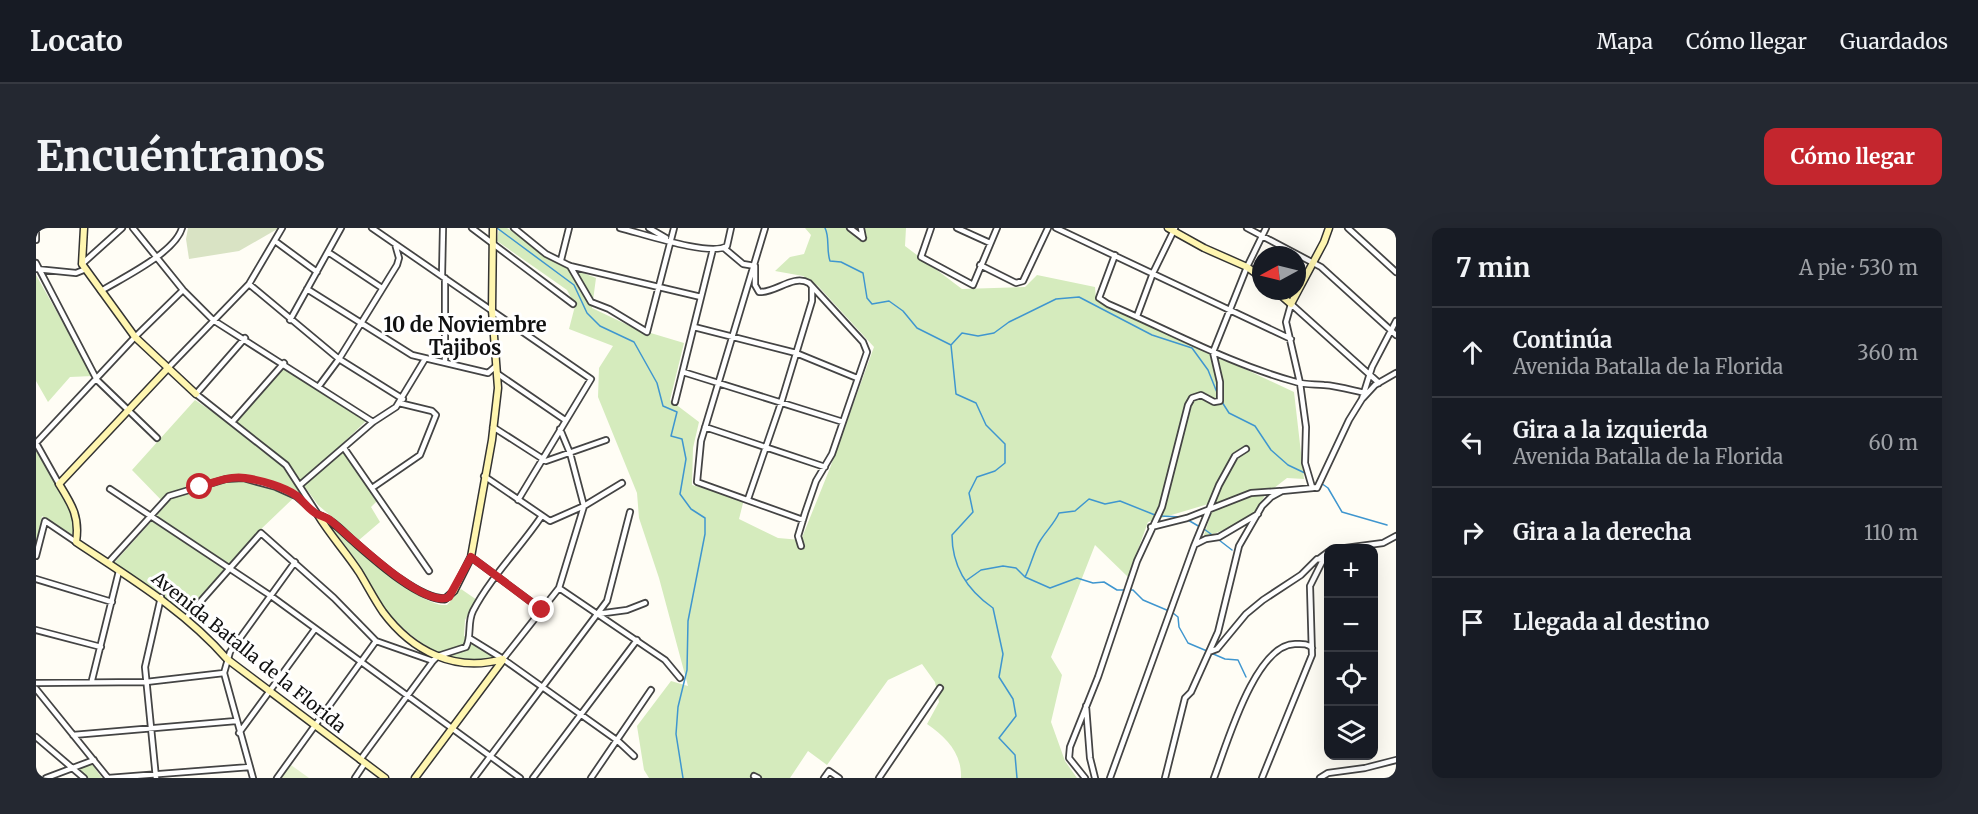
<!DOCTYPE html>
<html lang="es">
<meta charset="utf-8">
<style>
body{margin:0;font-family:Merriweather,serif;background:#242831;color:#f1f3f6}
.controls{position:absolute;right:18px;bottom:18px;display:grid;overflow:hidden;border-radius:12px;box-shadow:0 6px 24px #0002}
.controls button{width:54px;height:54px;display:grid;place-items:center;padding:0;border:0;border-bottom:2px solid #363941;background:#171b24;color:#f1f3f6;font:30px sans-serif}
.compass{position:absolute;left:1216px;top:18px;width:54px;height:54px;border-radius:50%;background:#171b24;box-shadow:0 6px 24px #0002;rotate:263deg}
.stop{position:absolute;width:18px;height:18px;margin:-14px;border:4px solid #c4262e;border-radius:50%;background:#fff}
.stop.end{background:#c4262e;border-color:#fff;box-shadow:0 2px 6px #0008}
.list{margin:0;padding:0;list-style:none}
h2{display:flex;justify-content:space-between;align-items:center;height:78px;margin:0;padding:0 24px;font-size:26px}
h2 small{font-size:20px;font-weight:400;color:#9ea1a6}
.list li{display:grid;grid-template-columns:39px 1fr auto;gap:18px;align-items:center;box-sizing:border-box;height:90px;padding:0 24px;border-top:2px solid #363941}
.list b{display:block;font-size:22px;white-space:nowrap}
.list p{margin:0;font-size:20px;white-space:nowrap;color:#9ea1a6}
.list em{font-size:20px;font-style:normal;color:#9ea1a6}
.icon{flex:none;width:33px;height:33px;fill:none;stroke:currentColor;stroke-width:2;stroke-linecap:round;stroke-linejoin:round}
.map{position:relative;flex:none;width:1360px;height:550px;overflow:hidden;border-radius:12px}
header{display:flex;align-items:center;gap:36px;box-sizing:border-box;height:84px;padding:0 30px;background:#171b24;border-bottom:2px solid #363941}
header strong{font-size:28px}
nav{display:flex;gap:33px;margin-inline-start:auto;font-size:21px}
.intro{display:flex;align-items:center;justify-content:space-between;box-sizing:border-box;height:144px;padding:0 36px}
h1{margin:0;font-size:42px}
.button{padding:15px 27px;border-radius:12px;background:#c4262e;color:#fff;font-size:21px;font-weight:700}
main{display:flex;gap:36px;padding:0 36px}
aside{flex:1;background:#171b24;border-radius:12px;box-shadow:0 6px 24px #0002}
.map>svg:first-child{display:block}
.green{fill:#d5ebbd}
.cemetery{fill:#d9e3c4}
.pitch{fill:#e6f2cf}
.lines{fill:none;stroke-linecap:round;stroke-linejoin:round}
.stream{stroke:#3f96cf;stroke-width:1.5}
.street-casing{stroke:#444;stroke-width:8}
.secondary-casing{stroke:#333;stroke-width:9}
.street{stroke:#fff;stroke-width:4.5}
.secondary{stroke:#fff6b0;stroke-width:6}
.route{stroke:#c4262e;stroke-width:8}
.labels{text-anchor:middle;dominant-baseline:central;stroke-width:6;stroke-linejoin:round;paint-order:stroke}
.street-label{font-size:18px;fill:#111;stroke:#fff}
.neighbourhood-label{font-size:20px;font-weight:bold;fill:#111;stroke:#fff}
</style>
<header>
<strong>Locato</strong>
<nav><a>Mapa</a><a>Cómo llegar</a><a>Guardados</a></nav>
</header>
<div class="intro"><h1>Encuéntranos</h1><a class="button">Cómo llegar</a></div>
<main>
<div class="map">
<svg width="1360" height="550" viewBox="0 0 1360 550">
<rect width="100%" height="100%" fill="#fffdf5"/>
<path class="green" d="M463 0H471L527 37 560 50 556 80 598 100 648 115 634 172 663 194 657 220 656 257 708 271 703 291 742 310 765 312 794 240 838 119 782 58 767 48 739 43 754 29 768 26 775 7 769 0H870L869 18 926 61 989 59 1001 47 1059 59 1060 71 1258 164 1268 251 1251 250 1229 267 1216 291 1167 310 1179 274 1112 294 1092 349 1059 317 1015 429 1026 447 1015 494 1029 533 1041 550H925C926 525 910 509 891 496L903 474 899 454 886 436 852 452 791 537 772 523 754 550H613L608 542 601 498 635 453 652 458 623 350 603 290 601 265 562 169 563 140 577 118 533 101 539 78 531 62 461 13Z
M0 47 57 148 34 149 12 174 0 153Z
M248 139 330 193 305 217 341 273 335 279 344 294 323 312 282 277 269 259 222 304 150 385 78 335 130 277 96 242 159 172 196 197Z
M0 221 37 285V307L6 288 0 318Z
M290 295C314 314 383 380 411 377L425 361 441 372 429 392 428 408 459 430C446 431 429 434 417 430 357 412 323 343 290 295Z
M55 535 66 550H51L40 540Z"/>
<path class="cemetery" d="M152 0H243L203 23 153 31 150 11Z"/>
<path class="pitch" d="M255 537 273 550H245Z"/>
<g class="lines">
<path class="stream" d="M461 0 538 57 551 85 564 98 598 114 621 155 627 178 641 184 635 208 646 211 650 231 644 266 655 281 669 290V306L652 393 651 442 642 479 640 506 647 550
M789 0C794 10 790 21 794 33L805 34 827 45 831 70 836 76 853 73 867 83 881 100 915 117 920 166 940 175 950 197 969 216V235L959 243 941 249 933 265 937 284 916 307C916 339 931 362 957 380L967 426 963 449 977 471 980 488 963 510 979 527 981 550
M915 117 926 105 942 108 958 105 973 94 1020 71 1043 69 1116 107 1156 120 1172 142 1182 167
M1186 174 1193 185 1219 198 1235 222 1252 237 1271 246
M1285 255 1292 260 1306 284 1351 297
M1124 288 1145 289
M1152 292 1164 299
M1168 301 1179 309
M1183 312 1196 322
M989 349C994 340 999 320 1004 313 1010 303 1018 296 1023 285L1039 283 1053 271 1069 276 1084 273 1119 287
M931 352 945 342 967 338 980 340 989 349 1014 360 1041 350 1057 355 1068 354 1081 362H1088
M1093 362H1097L1107 372 1133 383
M1137 385 1142 389 1143 399 1152 415 1171 423
M1175 425 1189 431 1202 432 1210 449"/>
<defs>
<path id="street" d="M97 0 147 62 177 92 337 194
M336 0 555 151 482 272
M436 0 537 76
M478 0 510 26 534 38 665 69
M584 0C605 5 674 29 691 18L695 0
M613 0 630 10
M729 0 665 213 661 254 767 292
M814 0 827 10
M825 0 827 10
M895 0 885 29 937 57 961 0
M921 0 954 15
M1020 0 1255 111
M1211 0 1285 39 1360 107
M1312 0 1360 44
M0 12V0
M239 13 281 44
M688 20 707 36 719 38
M292 24 346 60
M1079 27 1063 70 1072 76C1135 103 1194 136 1260 154 1269 157 1279 156 1288 157 1302 158 1315 162 1329 165
M525 32 533 0
M0 35 61 152 121 210
M46 36 86 0
M944 37 980 55 987 53 1012 0
M534 38 555 74 573 81 611 104 638 0
M719 38V57L723 64C740 65 757 46 773 55L827 114 831 124 796 226 780 253 769 285 762 308 765 318
M0 41 40 45 50 41
M406 48 407 0
M213 56 303 131 367 171
M271 61 376 127 452 145 460 138
M65 63C86 50 139 25 146 0
M1101 88 1117 45 1139 0
M254 92 305 0
M658 99 760 125 821 150
M209 110 160 166 250 237 281 285
M409 133V50
M132 140 213 56 246 0
M647 144 807 194
M462 146 529 192
M1343 155 1255 76 1250 94 1264 155 1270 199 1269 235 1276 259 1281 260 1313 192 1326 171 1336 139 1360 93
M283 158 303 131 361 37 363 30 359 16
M1327 170 1339 157 1360 145
M639 174 677 21
M197 193 248 135
M457 199 510 233 570 212
M669 199 789 239
M0 215 99 109 147 62
M0 215 23 256
M308 220 393 343
M448 248 514 293 548 278 586 255
M264 257 337 194 360 179 389 131
M336 260 384 227 400 187 396 183 363 175
M74 261 235 368 484 550
M712 271 745 175 776 73V59
M1115 299 1151 290 1215 265 1244 263
M1160 316 1170 311 1183 309 1222 286
M1309 320 1347 315 1360 308
M0 328 9 293 40 314
M435 329 506 382
M1284 330 1292 324
M72 335 133 268 190 251 207 250 240 259 260 268 282 287
M0 351 76 374
M523 360 629 432 644 450
M561 386 591 382 609 375
M150 390 225 305 298 370 340 413 397 433
M0 402 65 419
M433 410 467 431 582 513 598 528
M1173 424 1181 421 1210 386 1227 372 1265 347 1281 331 1287 332 1274 358 1276 427 1226 550
M467 431 523 360 548 278 534 225 524 201
M56 452 83 343
M0 455 110 454 188 445
M0 461 72 550 214 539
M1050 478 1054 530 1059 550
M203 505 279 401
M37 507 200 493
M0 509 48 550
M324 532 397 433 402 428 430 419C436 408 431 395 437 383 454 350 484 320 505 289
M718 548 722 550
M10 550 58 532
M120 550 109 439 125 369
M217 550 188 445 194 424 259 334
M241 550 340 413
M319 550 329 535
M438 550 571 373 594 284
M497 550 601 412
M555 550 615 462
M788 550 793 543 803 550
M843 550 904 460
M1049 550 1033 530 1034 519 1062 449 1101 333 1126 279 1152 177 1156 170 1165 167 1178 174 1184 173V154L1177 124 1211 39 1230 0
M1074 550 1158 318 1183 257 1199 228 1210 221
M1129 550 1149 470 1155 464 1182 404 1203 318 1226 278 1235 269 1246 263 1277 260
M1178 550C1190 519 1219 416 1259 416 1266 416 1271 415 1276 420
M1284 550 1292 545 1329 540 1360 532"/>
<path id="secondary" d="M48 0 46 36 99 109 160 166
M1132 0 1168 20 1211 39 1225 49
M1240 63 1255 76 1288 14 1293 0
M132 140 23 256C36 277 44 289 40 314 94 350 148 382 191 431L349 550
M282 287C295 291 305 302 315 311 337 330 381 371 409 371L418 363 435 329 456 212 462 160 456 82 457 0
M282 287C294 307 310 324 323 344 331 357 338 371 347 384 376 423 419 445 467 431
M379 550 467 432"/>
</defs>
<use href="#street" class="street-casing"/>
<use href="#secondary" class="secondary-casing"/>
<use href="#street" class="street"/>
<use href="#secondary" class="secondary"/>
</g>
<g class="lines">
<path class="route" d="M164 259C179 254 193 248 209 250 224 252 249 259 261 268 268 274 273 282 281 286 285 288 290 289 294 292 314 308 388 382 413 369L435 329 506 382"/>
</g>
<g class="labels">
<g class="street-label">
<text transform="translate(213 424) rotate(39)">Avenida Batalla de la Florida</text>
</g>
<g class="neighbourhood-label">
<text x="429" y="96">10 de Noviembre<tspan x="429" dy="23">Tajibos</tspan></text>
</g>
</g>
</svg>
<div class="controls">
<button>+</button>
<button>−</button>
<button><svg class="icon" aria-label="locate" viewBox="0 0 24 24"><circle cx="12" cy="12" r="6"/><path d="M12 2v4M12 18v4M2 12h4M18 12h4"/></svg></button>
<button><svg class="icon" aria-label="layers" viewBox="0 0 24 24"><path d="M12 4l9 5-9 5-9-5zM3 14l9 5 9-5"/></svg></button>
</div>
<svg class="compass" viewBox="-18 -18 36 36"><path d="M0-13l5 13h-10z" fill="#e53935"/><path d="M0 13l5-13h-10z" fill="#9ea1a6"/></svg>
<div class="stop" style="left:164px;top:259px"></div>
<div class="stop end" style="left:506px;top:382px"></div>
</div>
<aside>
<h2>7 min<small>A pie · 530 m</small></h2>
<ul class="list">
<li><svg class="icon" aria-label="ahead" viewBox="0 0 24 24"><path d="M12 20V5M6 11l6-6 6 6"/></svg><div><b>Continúa</b><p>Avenida Batalla de la Florida</p></div><em>360 m</em></li>
<li><svg class="icon" aria-label="left" viewBox="0 0 24 24"><path d="M17 20v-9H6M10 6l-5 5 5 5"/></svg><div><b>Gira a la izquierda</b><p>Avenida Batalla de la Florida</p></div><em>60 m</em></li>
<li><svg class="icon" aria-label="right" viewBox="0 0 24 24"><path d="M7 20v-9h11M14 6l5 5-5 5"/></svg><div><b>Gira a la derecha</b></div><em>110 m</em></li>
<li><svg class="icon" aria-label="arrive" viewBox="0 0 24 24"><path d="M6 21V4h12l-3 4 3 4H6"/></svg><div><b>Llegada al destino</b></div></li>
</ul>
</aside>
</main>
